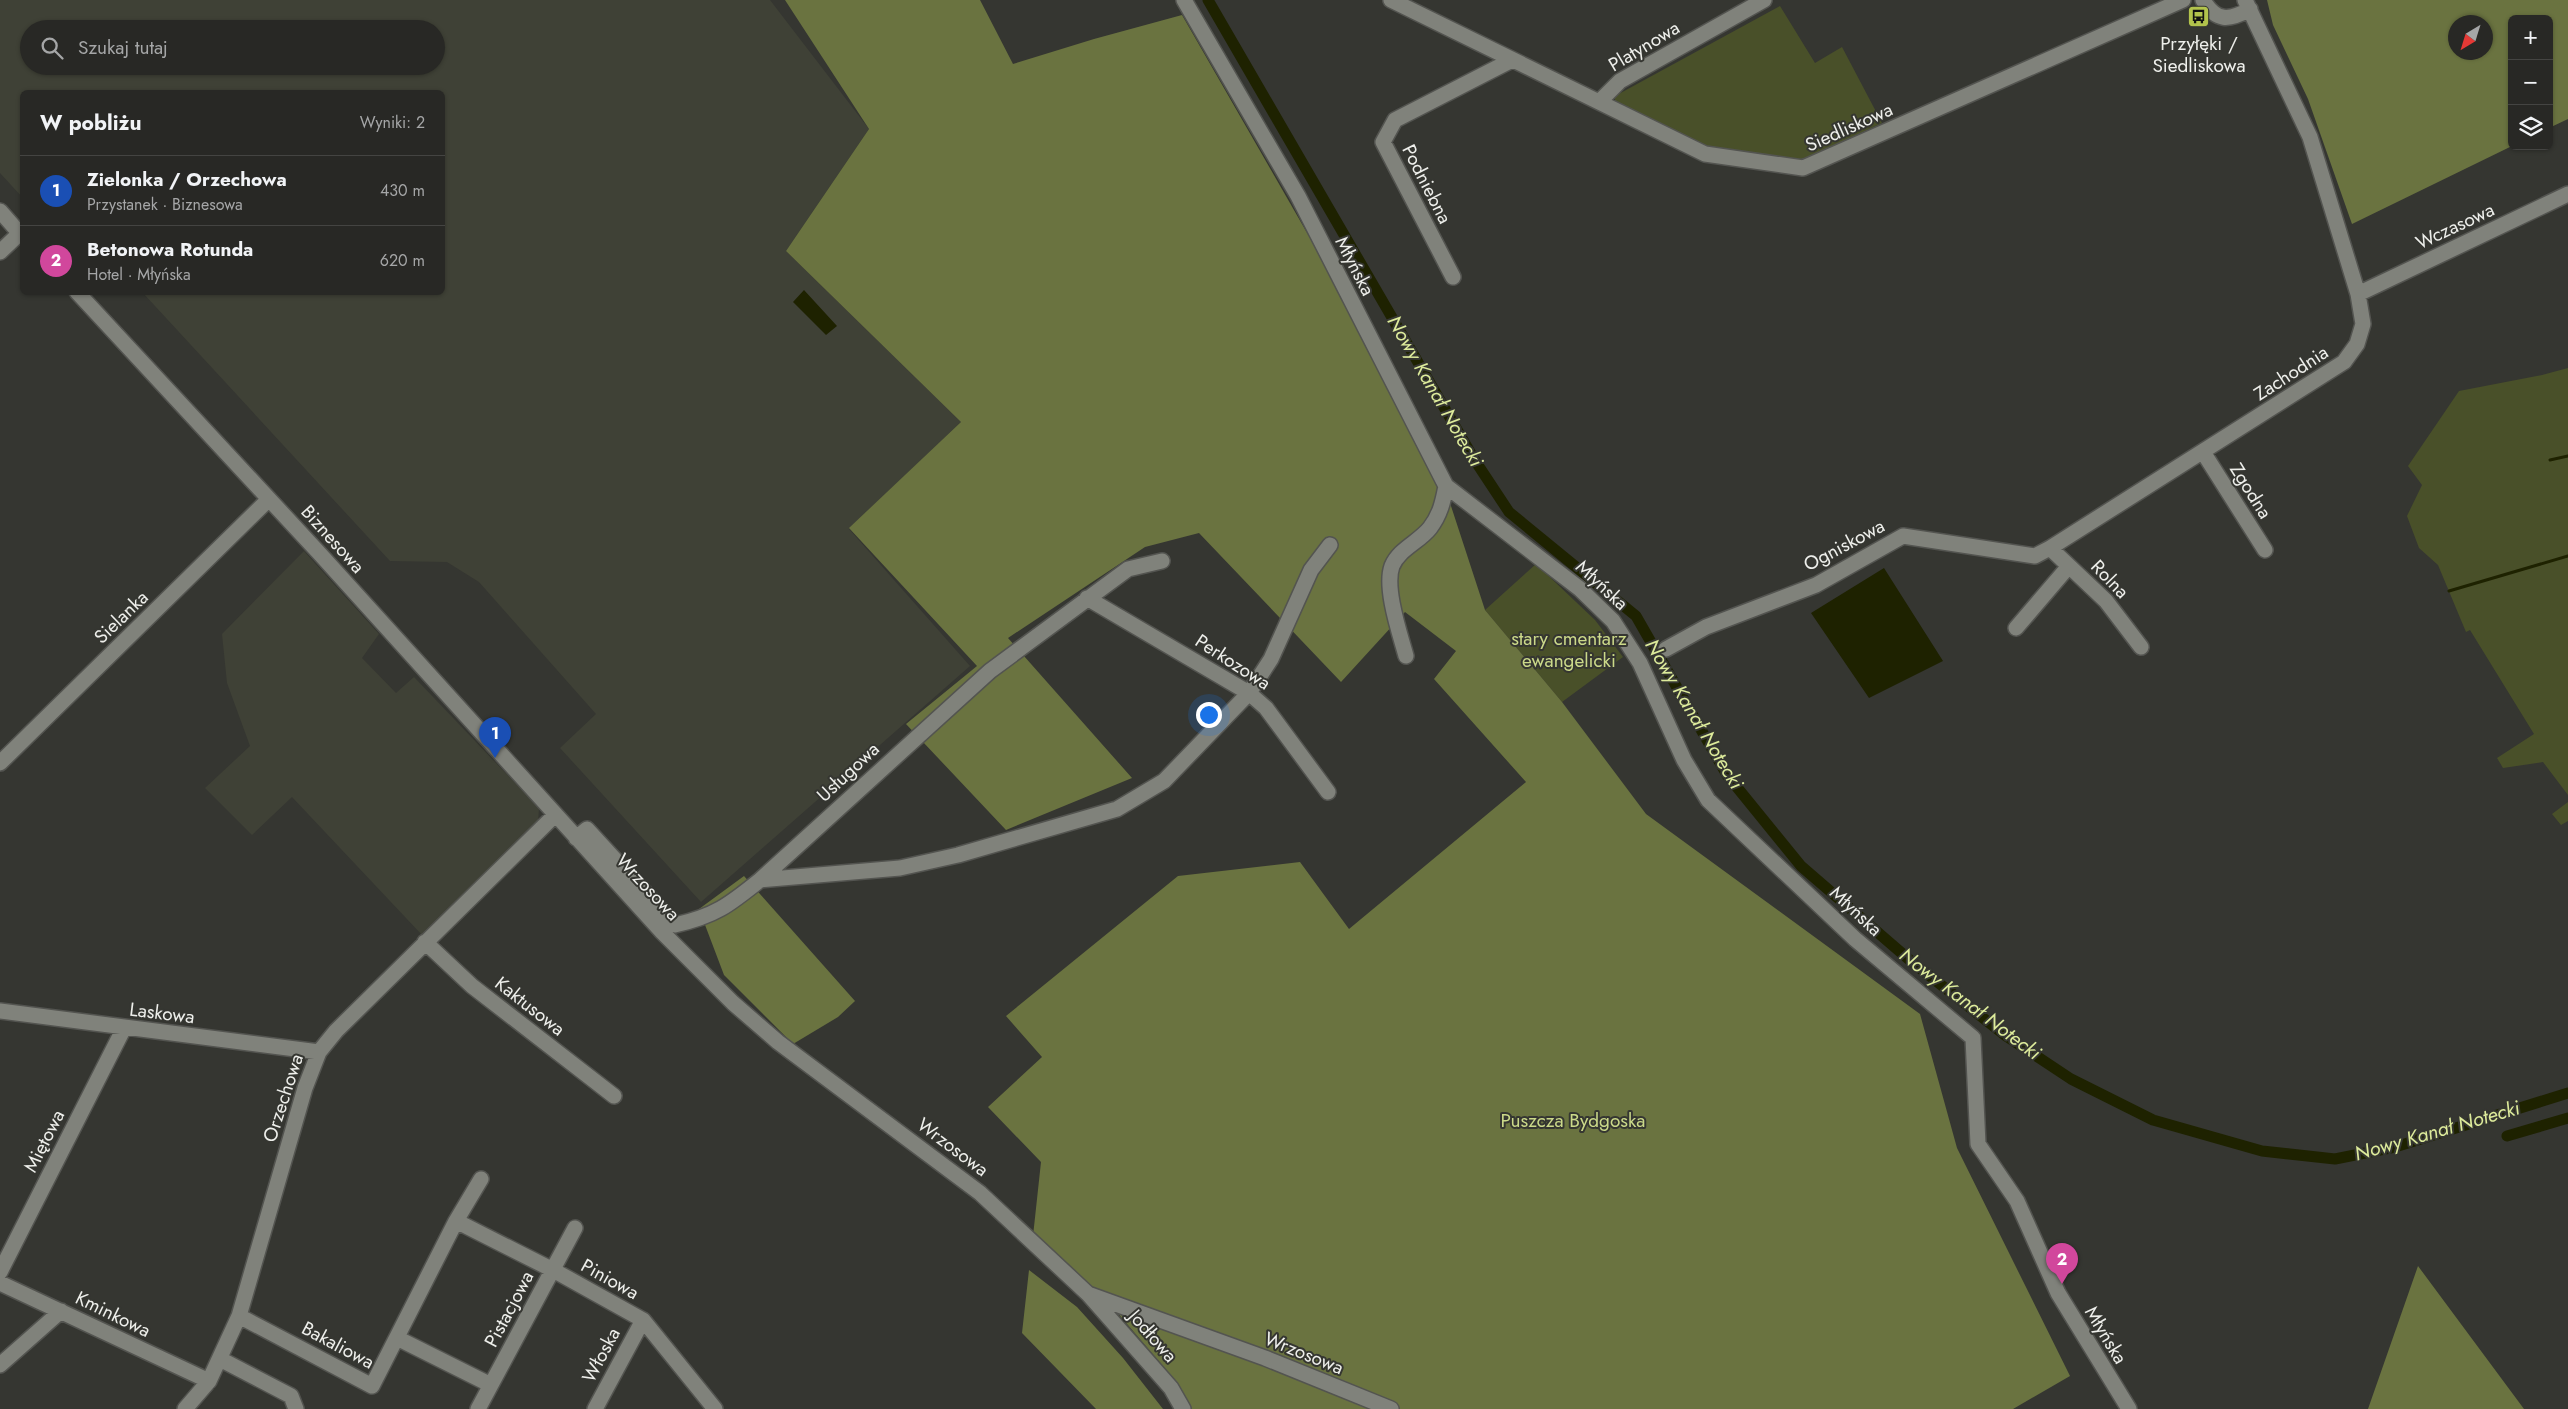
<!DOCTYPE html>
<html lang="pl">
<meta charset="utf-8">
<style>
body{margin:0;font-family:Jost,sans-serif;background:#30302d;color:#f1f3f6}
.controls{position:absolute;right:15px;top:15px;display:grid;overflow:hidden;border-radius:8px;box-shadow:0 1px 4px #0004}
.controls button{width:45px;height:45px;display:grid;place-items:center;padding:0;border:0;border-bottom:1px solid #444442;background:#282825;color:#f1f3f6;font:25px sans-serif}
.compass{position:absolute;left:2448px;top:15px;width:45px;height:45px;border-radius:50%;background:#282825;box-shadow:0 1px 4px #0004;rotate:218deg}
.you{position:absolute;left:1208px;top:714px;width:18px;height:18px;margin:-12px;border:4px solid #fff;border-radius:50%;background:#1a73e8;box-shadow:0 0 0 8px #1a73e833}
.badge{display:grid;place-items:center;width:32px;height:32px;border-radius:50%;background:#8abfa5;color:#fff;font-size:16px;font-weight:700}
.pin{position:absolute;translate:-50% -41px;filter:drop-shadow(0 1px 2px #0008)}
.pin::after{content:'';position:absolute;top:26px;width:18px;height:15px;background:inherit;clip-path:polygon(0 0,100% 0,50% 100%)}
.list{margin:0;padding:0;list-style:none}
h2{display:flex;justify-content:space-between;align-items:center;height:65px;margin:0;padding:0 20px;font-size:21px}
h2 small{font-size:16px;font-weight:400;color:#a5a6a7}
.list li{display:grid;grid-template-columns:32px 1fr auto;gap:15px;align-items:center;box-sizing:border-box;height:70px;padding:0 20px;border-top:1px solid #444442}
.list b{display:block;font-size:19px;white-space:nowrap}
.list p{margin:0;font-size:16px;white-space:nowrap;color:#a5a6a7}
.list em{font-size:16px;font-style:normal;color:#a5a6a7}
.icon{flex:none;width:28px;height:28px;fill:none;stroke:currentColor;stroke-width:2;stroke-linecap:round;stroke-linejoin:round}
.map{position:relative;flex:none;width:2568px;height:1409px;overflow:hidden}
.search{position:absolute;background:#282825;box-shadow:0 1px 4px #0004;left:20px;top:20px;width:425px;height:55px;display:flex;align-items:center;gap:12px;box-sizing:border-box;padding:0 18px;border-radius:28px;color:#a5a6a7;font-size:19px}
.panel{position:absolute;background:#282825;box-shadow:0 1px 4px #0004;left:20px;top:90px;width:425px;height:205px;border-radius:8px}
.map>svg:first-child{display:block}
.built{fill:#3f4136;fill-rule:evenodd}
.green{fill:#495029}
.forest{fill:#6a7340;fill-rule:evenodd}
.water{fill:#1e2200}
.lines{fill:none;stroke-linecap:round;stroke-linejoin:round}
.stream{stroke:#1e2200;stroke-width:3}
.canal{stroke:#1e2200;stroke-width:11}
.minor-casing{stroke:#535450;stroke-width:18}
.minor{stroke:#80827b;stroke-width:15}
.labels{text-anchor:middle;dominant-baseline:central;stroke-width:4;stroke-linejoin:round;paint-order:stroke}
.poi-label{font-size:19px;fill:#eeefeb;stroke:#353631}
.street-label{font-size:19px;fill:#eeefeb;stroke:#353631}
.park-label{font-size:19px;fill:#cbd989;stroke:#353631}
.water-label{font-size:20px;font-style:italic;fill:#ddeb9b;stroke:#353631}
</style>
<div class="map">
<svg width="2568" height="1409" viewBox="0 0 2568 1409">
<rect width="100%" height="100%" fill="#353631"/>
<path class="built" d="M0 0H770L869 129 786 251 961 422 849 529 970 666 701 902 560 748 596 714 479 582 447 562 390 561 143 293 442 292V92H22V197L0 173ZM29 29H436V66H29Z
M304 551 379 634 362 658 396 693 414 677 539 808 538 823 422 935 292 797 252 835 205 788 250 746 227 683 222 634Z"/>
<path class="green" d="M1780 6 1815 63 1842 47 1882 123 1803 160 1709 148 1615 102V96Z
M2568 368V795L2543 762 2503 768 2497 758 2534 734 2470 630 2466 632 2438 565 2419 548 2407 516 2422 485 2408 466 2459 391 2542 375Z
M1536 564 1595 620 1623 657 1562 702 1485 610Z
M2568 802V821L2561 825 2552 814Z"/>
<path class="forest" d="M785 0H980L1013 64 1094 39 1182 15 1434 454 1485 610 1562 702 1646 814 1920 1014 1957 1148 2070 1376 2013 1409H1191L1168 1372 1115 1310 1033 1236 1041 1162 988 1107 1042 1057 1006 1016 1178 876 1300 862 1349 929 1526 782 1434 679 1456 651 1405 612 1341 682 1199 533 1145 547 1008 638 1132 778 1006 830 906 724 977 666 849 528 961 422 786 251 869 129Z
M2267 0H2568V119L2549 128V19H2512V146L2352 224 2308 99 2273 25ZM2486 22V52H2456V22Z
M744 876 855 1001 838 1017 793 1044 724 975 699 909Z
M2418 1266 2524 1409H2368Z
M1029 1270 1077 1307 1123 1358 1163 1409H1096L1022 1333Z"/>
<path class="water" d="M804 290 837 326 826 335 793 302Z
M1884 568 1943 661 1869 698 1811 613Z"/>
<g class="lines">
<path class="stream" d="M2550 460 2568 456
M2449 591 2568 556"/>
<path class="canal" d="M1208 0 1474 459 1509 512 1636 616 1727 775 1801 866 1912 962 2006 1036 2071 1079 2153 1120 2262 1151 2335 1159 2395 1147 2568 1093
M2507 1136 2568 1118"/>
<defs>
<path id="minor" d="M1184 0 1298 196 1446 486 1580 589 1613 621 1640 663 1684 760 1708 800 1855 939 1973 1038 1978 1144 2017 1201 2058 1293 2129 1409
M1391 0 1705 154 1803 168 2183 0
M2203 0C2216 22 2229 21 2250 9
M1600 101 1620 81 1764 0
M0 211 22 236
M0 252 20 233
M1453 277 1383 142 1395 120 1512 60
M77 292 320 554 662 932 733 1003 778 1042 980 1193 1088 1294 1265 1358 1391 1409
M2358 294 2568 194
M2203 452 2265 550
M1087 598 1249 693 1266 708 1328 792
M2016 628 2069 566
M2141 647 2106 601 2050 548 2344 362 2357 344 2363 324 2358 294 2310 137 2245 0
M1666 649 1706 627 1816 585 1903 536 2035 556 2050 548
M1406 656C1400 634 1384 588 1392 566 1399 549 1419 542 1430 528 1440 515 1443 502 1446 486
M0 763 269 499
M576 838 587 829 675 925C715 916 729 905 760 880L990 671 1128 569 1162 561
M760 880 900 868 958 855 1117 809 1164 781 1249 693 1271 659 1311 570 1330 545
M425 942 472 986 614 1096
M0 1011 319 1052
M456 1221 553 1270 643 1320 715 1409
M0 1272 124 1028
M0 1283 209 1381
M1089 1295 1171 1388 1183 1409
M239 1316 372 1386 456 1221 481 1179
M397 1338 491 1385
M220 1359 291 1396 296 1409
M0 1365 61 1311
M185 1409 209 1381 239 1316 305 1088 319 1052 336 1031 555 815
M478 1409 575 1228
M595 1409 643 1320"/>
</defs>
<use href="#minor" class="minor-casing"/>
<use href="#minor" class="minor"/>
</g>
<defs>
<symbol id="bus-square" viewBox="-11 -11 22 22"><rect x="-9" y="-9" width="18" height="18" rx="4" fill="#b2c34c" stroke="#353631"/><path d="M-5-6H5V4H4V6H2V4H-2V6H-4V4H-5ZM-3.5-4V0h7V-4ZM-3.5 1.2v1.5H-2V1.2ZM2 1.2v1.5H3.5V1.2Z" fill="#111"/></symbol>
</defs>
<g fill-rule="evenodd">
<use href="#bus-square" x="2186" y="4" width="25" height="25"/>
</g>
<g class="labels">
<g class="poi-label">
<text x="2199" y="43">Przyłęki /<tspan x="2199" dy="22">Siedliskowa</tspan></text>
</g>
<g class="street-label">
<text transform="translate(1644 46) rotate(-31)">Platynowa</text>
<text transform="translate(1849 127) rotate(-24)">Siedliskowa</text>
<text transform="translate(1427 184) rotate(63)">Podniebna</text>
<text transform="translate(2455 226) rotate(-25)">Wczasowa</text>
<text transform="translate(1355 266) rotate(63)">Młyńska</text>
<text transform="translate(2291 373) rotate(-33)">Zachodnia</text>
<text transform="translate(2251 491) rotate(58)">Zgodna</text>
<text transform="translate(333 539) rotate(48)">Biznesowa</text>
<text transform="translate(1844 545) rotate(-28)">Ogniskowa</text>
<text transform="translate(2110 579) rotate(46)">Rolna</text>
<text transform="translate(1602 585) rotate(43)">Młyńska</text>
<text transform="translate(121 617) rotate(-44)">Sielanka</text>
<text transform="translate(1233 662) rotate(33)">Perkozowa</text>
<text transform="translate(848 772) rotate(-43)">Usługowa</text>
<text transform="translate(648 887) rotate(47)">Wrzosowa</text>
<text transform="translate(1856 911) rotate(43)">Młyńska</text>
<text transform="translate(530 1006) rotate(38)">Kaktusowa</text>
<text transform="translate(162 1013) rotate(7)">Laskowa</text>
<text transform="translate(283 1098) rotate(-72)">Orzechowa</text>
<text transform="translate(44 1141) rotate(-63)">Miętowa</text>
<text transform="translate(953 1147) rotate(37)">Wrzosowa</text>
<text transform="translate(610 1279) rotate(29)">Piniowa</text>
<text transform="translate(509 1309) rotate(-62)">Pistacjowa</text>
<text transform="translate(113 1314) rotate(26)">Kminkowa</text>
<text transform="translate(2106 1335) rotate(59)">Młyńska</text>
<text transform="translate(1153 1336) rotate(49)">Jodłowa</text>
<text transform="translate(338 1345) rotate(28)">Bakaliowa</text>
<text transform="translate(1304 1353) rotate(22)">Wrzosowa</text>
<text transform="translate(601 1355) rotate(-62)">Włoska</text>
</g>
<g class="park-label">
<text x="1569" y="638">stary cmentarz<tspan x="1569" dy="22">ewangelicki</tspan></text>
<text x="1573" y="1120">Puszcza Bydgoska</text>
</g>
<g class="water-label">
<text transform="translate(1435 391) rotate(60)">Nowy Kanał Notecki</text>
<text transform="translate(1694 714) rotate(59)">Nowy Kanał Notecki</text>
<text transform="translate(1970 1004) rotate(37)">Nowy Kanał Notecki</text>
<text transform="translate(2437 1131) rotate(-16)">Nowy Kanał Notecki</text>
</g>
</g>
</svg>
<div class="controls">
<button>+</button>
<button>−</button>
<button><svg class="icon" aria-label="layers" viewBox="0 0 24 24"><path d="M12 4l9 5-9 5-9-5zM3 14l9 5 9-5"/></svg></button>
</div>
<svg class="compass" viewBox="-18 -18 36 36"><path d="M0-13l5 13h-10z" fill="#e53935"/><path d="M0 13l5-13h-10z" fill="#a5a6a7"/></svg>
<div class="you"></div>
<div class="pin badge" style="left:495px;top:758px;background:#1a4fb4">1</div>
<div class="pin badge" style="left:2062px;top:1284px;background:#d1479c">2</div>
<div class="search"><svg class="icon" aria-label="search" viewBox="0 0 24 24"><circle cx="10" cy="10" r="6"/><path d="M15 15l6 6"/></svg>Szukaj tutaj</div>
<section class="panel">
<h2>W pobliżu<small>Wyniki: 2</small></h2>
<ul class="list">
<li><span class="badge" style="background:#1a4fb4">1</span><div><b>Zielonka / Orzechowa</b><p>Przystanek · Biznesowa</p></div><em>430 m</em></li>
<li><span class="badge" style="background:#d1479c">2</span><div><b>Betonowa Rotunda</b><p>Hotel · Młyńska</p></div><em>620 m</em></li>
</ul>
</section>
</div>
